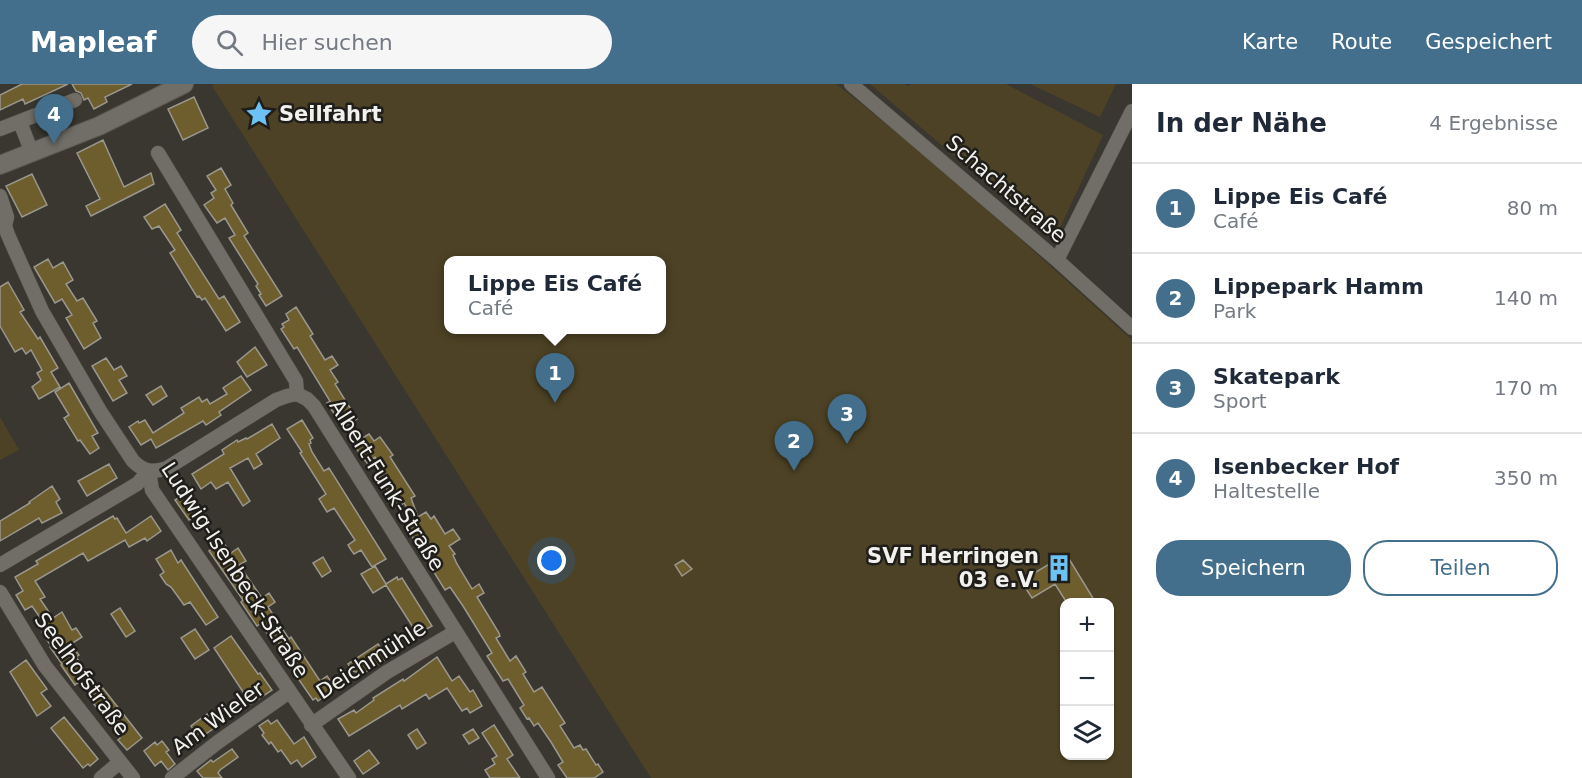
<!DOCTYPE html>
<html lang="de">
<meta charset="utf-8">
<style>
body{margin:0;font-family:"DejaVu Sans",sans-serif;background:#f6f6f7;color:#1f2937}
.controls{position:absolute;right:18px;bottom:18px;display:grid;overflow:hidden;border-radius:12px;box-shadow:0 2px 4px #0004}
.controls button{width:54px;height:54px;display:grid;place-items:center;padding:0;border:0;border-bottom:2px solid #e0e1e3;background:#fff;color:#1f2937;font:30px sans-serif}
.you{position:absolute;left:552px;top:477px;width:21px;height:21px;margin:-15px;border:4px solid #fff;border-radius:50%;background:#1a73e8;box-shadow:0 0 0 9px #1a73e833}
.badge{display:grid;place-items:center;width:39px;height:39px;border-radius:50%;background:#436e8c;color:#fff;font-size:20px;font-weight:700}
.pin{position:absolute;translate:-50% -50px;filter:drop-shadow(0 2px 3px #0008)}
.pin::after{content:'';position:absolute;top:32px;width:21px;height:18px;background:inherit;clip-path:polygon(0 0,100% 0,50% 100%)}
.popup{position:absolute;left:444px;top:172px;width:222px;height:78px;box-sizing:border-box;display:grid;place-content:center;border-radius:12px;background:#fff;filter:drop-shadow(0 2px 4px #0005);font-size:20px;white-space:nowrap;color:#747a83}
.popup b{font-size:22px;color:#1f2937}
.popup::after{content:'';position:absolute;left:50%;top:100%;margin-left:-12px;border:12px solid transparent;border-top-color:#fff}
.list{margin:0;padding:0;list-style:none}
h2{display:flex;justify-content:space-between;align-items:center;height:78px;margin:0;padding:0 24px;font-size:26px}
h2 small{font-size:20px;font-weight:400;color:#747a83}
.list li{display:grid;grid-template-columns:39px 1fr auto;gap:18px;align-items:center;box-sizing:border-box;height:90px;padding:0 24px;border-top:2px solid #e0e1e3}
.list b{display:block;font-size:22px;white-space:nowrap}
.list p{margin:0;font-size:20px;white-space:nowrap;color:#747a83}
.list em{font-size:20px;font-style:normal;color:#747a83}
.actions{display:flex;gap:12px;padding:18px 24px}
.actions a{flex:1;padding:14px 0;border:2px solid #436e8c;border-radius:24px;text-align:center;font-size:21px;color:#436e8c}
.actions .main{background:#436e8c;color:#fff}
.icon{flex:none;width:33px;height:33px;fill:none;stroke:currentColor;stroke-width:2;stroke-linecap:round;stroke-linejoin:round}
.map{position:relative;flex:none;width:1132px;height:694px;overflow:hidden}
header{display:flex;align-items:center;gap:36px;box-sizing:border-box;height:84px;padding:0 30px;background:#436e8c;color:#fff}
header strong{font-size:28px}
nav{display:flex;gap:33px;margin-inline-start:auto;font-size:21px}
.search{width:420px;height:54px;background:#f6f6f7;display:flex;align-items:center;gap:15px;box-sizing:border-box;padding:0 21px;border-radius:33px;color:#747a83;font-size:22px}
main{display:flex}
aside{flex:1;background:#fff}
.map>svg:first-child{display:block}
.green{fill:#4d4225;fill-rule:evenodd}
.building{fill:#6e5d2d;stroke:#9a978f;stroke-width:1.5}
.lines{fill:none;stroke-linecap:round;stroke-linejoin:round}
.minor-casing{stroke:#58554f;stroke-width:15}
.secondary-casing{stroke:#58554f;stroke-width:20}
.minor{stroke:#716e67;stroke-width:14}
.secondary{stroke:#716e67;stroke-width:18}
.labels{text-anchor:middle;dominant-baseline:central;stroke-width:5;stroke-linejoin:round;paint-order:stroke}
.poi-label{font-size:21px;font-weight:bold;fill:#f3f1ed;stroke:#1f1e1b;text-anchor:start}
.street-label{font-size:21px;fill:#f3f1ed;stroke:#1f1e1b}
</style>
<header>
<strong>Mapleaf</strong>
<div class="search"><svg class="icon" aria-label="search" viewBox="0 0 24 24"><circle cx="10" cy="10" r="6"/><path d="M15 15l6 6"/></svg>Hier suchen</div>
<nav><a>Karte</a><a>Route</a><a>Gespeichert</a></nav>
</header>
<main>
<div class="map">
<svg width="1132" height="694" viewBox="0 0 1132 694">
<rect width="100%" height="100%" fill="#393730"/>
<path class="green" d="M214 0H836C939 80 1036 169 1132 256V694H651L212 2ZM448 176H662V246H448ZM1064 518H1110V672H1064Z
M870 0H905L908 2 912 0H1006L1103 51 1054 157Z
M1030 0H1116L1100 33Z
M0 333 19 366 0 376Z"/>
<path class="building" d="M22 0H68L25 20 23 15 0 26V11Z
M72 0H132L105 13 107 18 94 25 88 14 84 16 81 9 76 7Z
M194 13 208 44 183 56 168 25Z
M103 56 124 103 151 89 154 100 91 132 86 122 100 115 77 69Z
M221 84 231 101 225 105 233 119 231 121 248 149 244 152 282 212 266 222 259 211 261 210 256 202 258 200 229 154 235 151 225 134 217 139 204 121 214 114 211 109 216 106 207 92Z
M32 90 47 121 22 133 6 102Z
M165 120 181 146 177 149 219 215 224 212 240 238 226 247 205 214 202 216 199 212 197 213 170 169 175 166 159 142 152 145 144 133Z
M48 175 53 184 63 178 73 196 66 200 77 217 83 214 97 237 93 239 101 254 84 265 66 234 72 231 62 215 55 219 34 183Z
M8 198 24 226 20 228 38 255 40 253 58 284 51 288 60 303 39 315 32 303 41 296 37 289 42 286 31 266 26 270 22 264 15 268 0 242V203Z
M296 223 313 250 310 252 325 276 332 272 338 281 330 286 338 298 335 300 357 335 343 343 327 319 330 317 297 263 294 265 281 245 284 243 282 240 289 236 286 230Z
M255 263 267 281 247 293 237 278Z
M106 274 114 286 121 282 127 292 119 296 127 309 113 317 92 282Z
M241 292 251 306 219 328 221 331 206 341 203 337 156 364 151 355 141 361 129 343 138 337 139 339 145 336 153 349 184 329 181 324 199 313 202 318 207 315 210 320 227 310 223 304Z
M69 299 98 349 92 352 99 364 90 370 80 356 78 357 64 334 69 331 55 308Z
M161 302 167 312 153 321 146 311Z
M302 336 313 354 310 356 311 359 309 360 312 368 324 387 329 384 386 475 372 483 361 466 354 470 351 466 348 461 355 456 334 424 327 428 319 415 326 410 300 369 302 368 287 345Z
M272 340 280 354 256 370 262 380 254 385 248 374 230 384 250 417 243 422 228 398 216 405 211 398 201 405 192 390 224 370 222 366 237 356 238 358 246 354 247 355Z
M369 350 374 357 380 353 393 371 390 373 415 412 411 414 418 433 426 428 431 435 434 432 445 450 453 445 460 455 449 462 455 470 453 471 457 480 472 505 479 500 484 509 477 513 499 549 500 552 496 554 510 577 516 572 526 588 523 590 534 608 542 603 565 639 560 642 574 664 580 661 583 666 586 665 596 681 598 680 603 688 594 694H567L558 681 563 678 551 658 538 639 534 642 529 634 527 635 520 624 524 621 508 595 503 597 487 572 492 569 463 522 450 503 445 506 410 449 411 448 406 440 414 435 404 419 398 423 379 393 385 389 375 373 367 379 353 360Z
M109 380 117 394 87 412 78 397Z
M52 402 60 415 56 418 62 429 42 439 39 434 0 457V437L30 419 29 418Z
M189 407 200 423 194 426 197 431 189 436 175 416Z
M113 432 115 435 117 434 126 449 151 432 161 447 147 457 145 454 129 463 125 456 88 477 83 469 35 497 45 513 40 515 53 534 62 528 72 546 76 544 82 553 71 560 79 571 76 573 91 594 80 601 78 598 75 601 61 581 62 580 50 563 51 562 42 548 48 545 32 522 25 526 16 511 23 507 15 493 38 480 36 477Z
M222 457 231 469 238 464 246 477 239 481 262 514 269 509 275 518 268 523 289 555 291 553 320 597 327 592 336 604 318 617 316 614 313 616 281 570 284 568 283 565 270 547 267 549 260 540 257 542 241 518 243 516 209 467Z
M171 466 178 479 181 476 218 533 206 541 190 518 184 521 171 503 166 500 160 491 164 488 156 475Z
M1066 470 1096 519H1067L1055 500 1032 514 1021 497Z
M323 473 331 487 322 493 313 479Z
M683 476 692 485 682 492 675 481Z
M375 482 386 500 397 493 398 496 402 494 432 542 423 547 422 545 416 548 386 501 373 509 361 490Z
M120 524 135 547 126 553 111 530Z
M195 545 209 566 195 575 181 554Z
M231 552 258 590 260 589 272 606 251 620 214 564Z
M378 560 387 574 363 590 353 587 348 580Z
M437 573 452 597 459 592 470 608 473 606 482 622 470 629 467 624 462 627 447 604 429 615 426 610 402 625 400 621 349 652 338 635 354 626 356 629 374 616 373 614 403 595 404 597Z
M26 576 47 605 41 609 51 622 37 632 10 588Z
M102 603 142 654 127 666 118 656 120 654 114 647 115 646 89 614Z
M207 630 216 643 204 651 202 648 197 651 191 642Z
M64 633 98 675 90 682 88 680 83 684 51 644Z
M268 636 271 640 277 636 294 660 304 653 316 673 302 683 297 676 291 680 281 666 278 668 271 658 269 660 262 651 264 649 259 642Z
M494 641 513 671 507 675 520 694H490L485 686 495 680 492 675 497 672 482 649Z
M417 645 426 659 417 665 408 651Z
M473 645 479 654 469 660 463 651Z
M162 657 169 666 166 668 175 680 168 686 161 677 155 682 144 667 155 658 157 661Z
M232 665 238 673 220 686 218 689 222 694H203L197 687 211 676 213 678Z
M369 666 379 679 363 690 354 677Z"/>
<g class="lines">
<defs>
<path id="minor" d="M851 0 1057 176 1132 244
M20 38 32 69
M0 45 75 16
M158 69 296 297 297 310
M0 112 7 133 5 142 8 151 42 227 100 327 133 377C144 388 153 389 167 384L276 316 287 312 297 310
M1057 176 1132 27
M297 310 307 315 314 322 548 694
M149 387 152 406 349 694
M0 481 137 400 149 387
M0 508 45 582 133 694
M311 641 387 588 455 548
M101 694 120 678
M172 694 218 658 289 608"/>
<path id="secondary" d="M0 81 99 42 184 0"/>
</defs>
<use href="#minor" class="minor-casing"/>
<use href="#secondary" class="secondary-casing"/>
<use href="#minor" class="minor"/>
<use href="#secondary" class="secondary"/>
</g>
<defs>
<symbol id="sight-bare" viewBox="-9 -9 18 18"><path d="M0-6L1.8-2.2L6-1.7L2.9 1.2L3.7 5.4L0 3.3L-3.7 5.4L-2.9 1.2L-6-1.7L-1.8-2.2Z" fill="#6ec2f3" stroke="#1f1e1b" stroke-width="2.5" paint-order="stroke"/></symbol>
<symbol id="building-bare" viewBox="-9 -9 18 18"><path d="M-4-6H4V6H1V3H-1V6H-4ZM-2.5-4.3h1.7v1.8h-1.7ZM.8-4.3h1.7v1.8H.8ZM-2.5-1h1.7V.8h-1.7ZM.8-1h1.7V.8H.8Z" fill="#6ec2f3" stroke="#1f1e1b" stroke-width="2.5" paint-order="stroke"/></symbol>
</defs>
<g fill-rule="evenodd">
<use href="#sight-bare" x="240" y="11" width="38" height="38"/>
<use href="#building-bare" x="1040" y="465" width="38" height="38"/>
</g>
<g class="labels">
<g class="poi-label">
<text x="279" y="30">Seilfahrt</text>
<text x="1039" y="472" text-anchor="end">SVF Herringen<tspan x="1039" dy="24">03 e.V.</tspan></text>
</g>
<g class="street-label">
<text transform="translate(1006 105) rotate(41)">Schachtstraße</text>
<text transform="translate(387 401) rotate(58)">Albert-Funk-Straße</text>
<text transform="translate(235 486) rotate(57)">Ludwig-Isenbeck-Straße</text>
<text transform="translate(371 576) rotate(-33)">Deichmühle</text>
<text transform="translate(82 590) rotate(54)">Seelhofstraße</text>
<text transform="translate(218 634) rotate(-36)">Am Wieler</text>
</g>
</g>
</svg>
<div class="controls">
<button>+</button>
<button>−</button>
<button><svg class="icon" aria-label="layers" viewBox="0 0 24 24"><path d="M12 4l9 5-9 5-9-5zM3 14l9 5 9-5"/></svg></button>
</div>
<div class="you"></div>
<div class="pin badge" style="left:555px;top:319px">1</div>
<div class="popup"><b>Lippe Eis Café</b>Café</div>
<div class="pin badge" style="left:794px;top:387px">2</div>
<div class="pin badge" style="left:847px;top:360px">3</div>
<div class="pin badge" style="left:54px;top:60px">4</div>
</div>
<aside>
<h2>In der Nähe<small>4 Ergebnisse</small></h2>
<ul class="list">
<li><span class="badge">1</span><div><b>Lippe Eis Café</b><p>Café</p></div><em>80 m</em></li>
<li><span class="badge">2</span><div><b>Lippepark Hamm</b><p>Park</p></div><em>140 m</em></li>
<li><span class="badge">3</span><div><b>Skatepark</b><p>Sport</p></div><em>170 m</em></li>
<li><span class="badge">4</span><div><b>Isenbecker Hof</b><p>Haltestelle</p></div><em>350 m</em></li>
</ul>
<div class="actions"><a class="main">Speichern</a><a>Teilen</a></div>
</aside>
</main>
